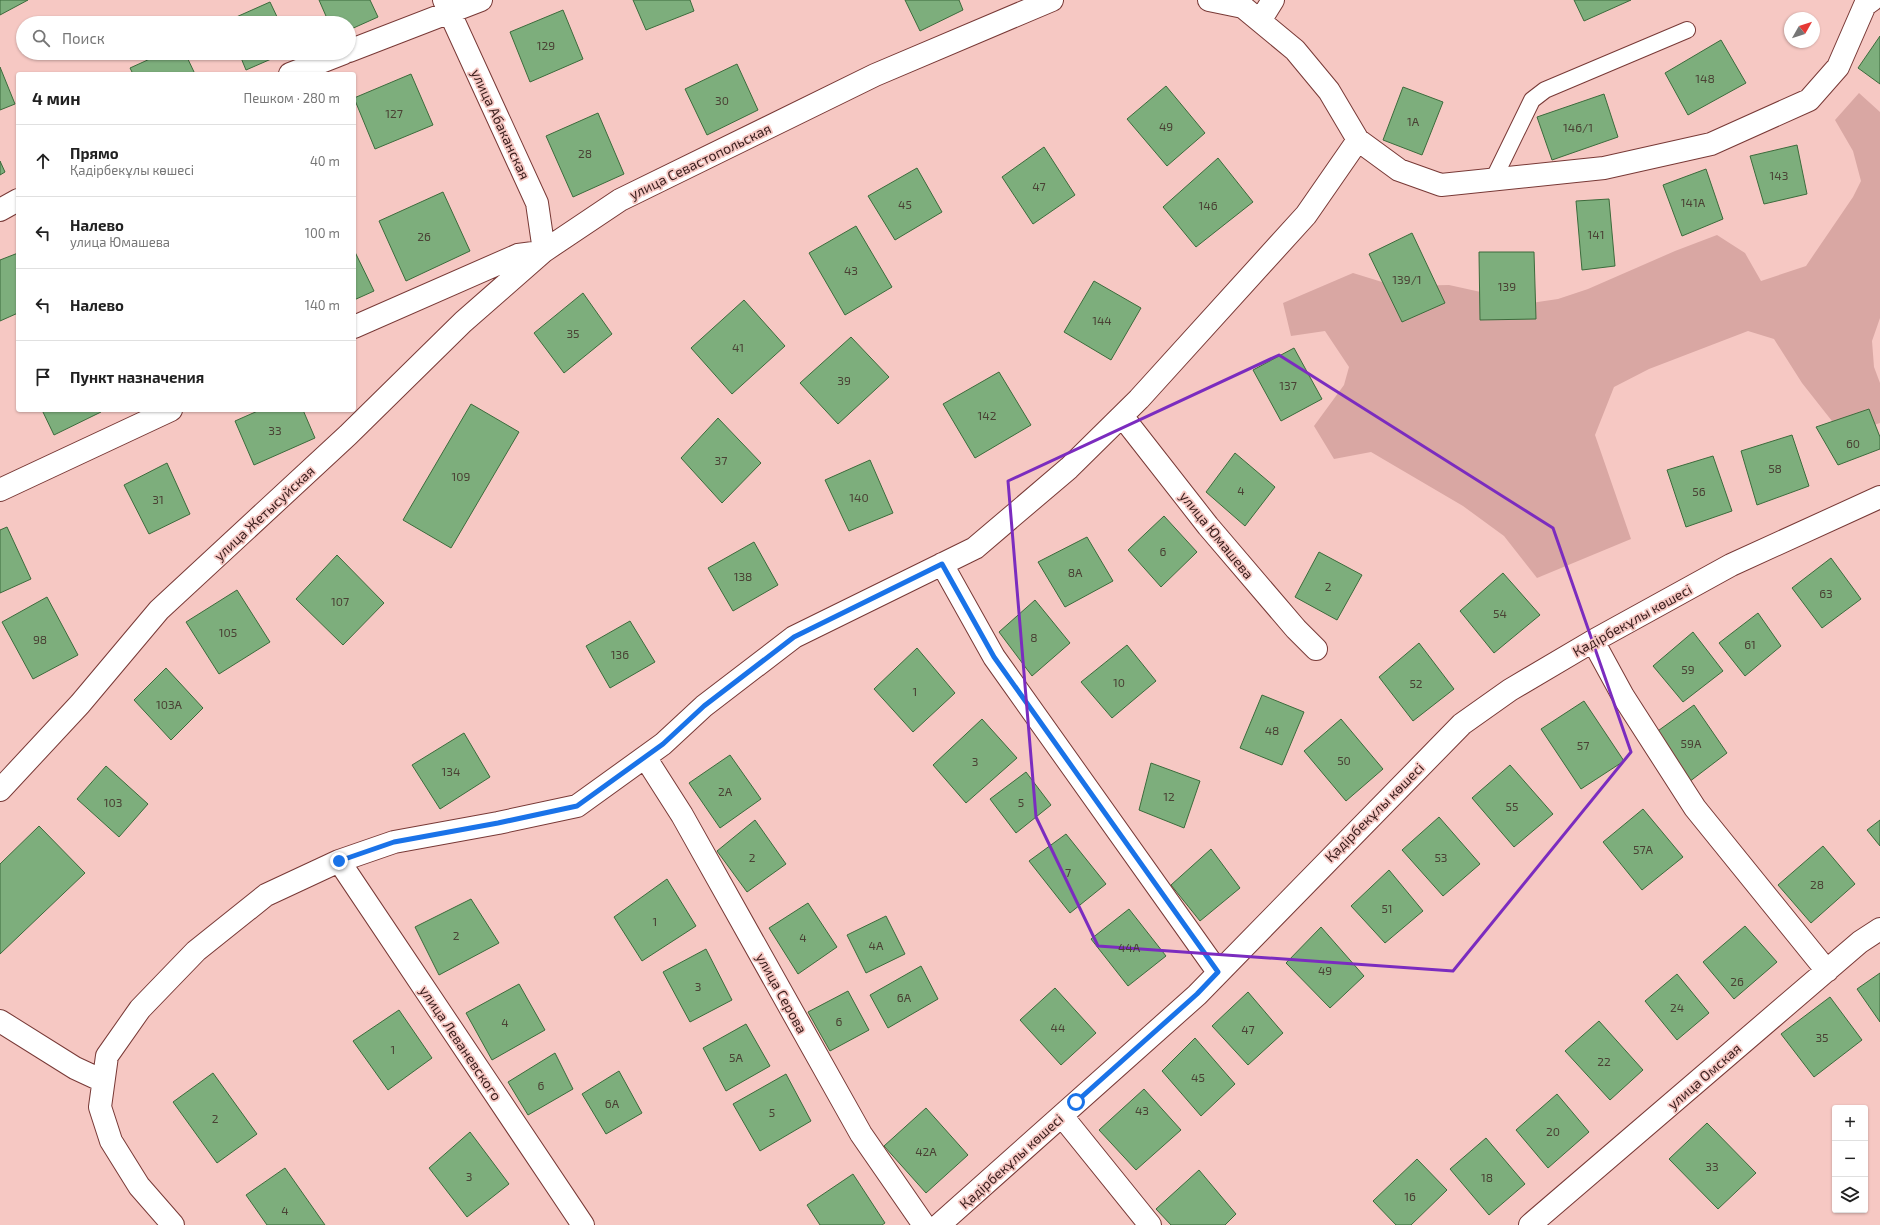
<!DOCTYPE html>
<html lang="ru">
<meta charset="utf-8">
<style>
body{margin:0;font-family:"Exo 2",sans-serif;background:#f6f6f6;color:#222}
.controls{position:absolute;right:12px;bottom:12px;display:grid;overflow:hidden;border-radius:4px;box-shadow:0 1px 3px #0004}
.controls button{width:36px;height:36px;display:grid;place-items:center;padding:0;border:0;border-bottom:1px solid #e0e0e0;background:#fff;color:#222;font:20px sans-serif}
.compass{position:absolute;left:1784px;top:12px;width:36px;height:36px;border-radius:50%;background:#fff;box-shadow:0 1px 3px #0004;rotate:51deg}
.stop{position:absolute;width:12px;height:12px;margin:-9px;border:3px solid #1a73e8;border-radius:50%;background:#fff}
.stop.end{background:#1a73e8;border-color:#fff;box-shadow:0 1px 4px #0008}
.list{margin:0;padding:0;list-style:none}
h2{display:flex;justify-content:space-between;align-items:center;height:52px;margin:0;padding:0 16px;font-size:17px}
h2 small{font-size:13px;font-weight:400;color:#767676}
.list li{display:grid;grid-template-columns:26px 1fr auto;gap:12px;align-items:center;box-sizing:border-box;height:72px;padding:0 16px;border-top:1px solid #e0e0e0}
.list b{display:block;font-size:15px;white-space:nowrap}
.list p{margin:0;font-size:13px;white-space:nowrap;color:#767676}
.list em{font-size:13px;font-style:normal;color:#767676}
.icon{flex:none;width:22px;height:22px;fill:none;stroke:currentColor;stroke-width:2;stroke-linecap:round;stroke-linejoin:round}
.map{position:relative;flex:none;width:1880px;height:1225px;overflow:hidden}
.search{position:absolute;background:#fff;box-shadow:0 1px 3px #0004;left:16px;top:16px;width:340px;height:44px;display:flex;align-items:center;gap:10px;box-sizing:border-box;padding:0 14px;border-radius:22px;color:#767676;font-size:15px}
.panel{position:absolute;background:#fff;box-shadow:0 1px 3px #0004;left:16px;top:72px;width:340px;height:340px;border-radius:4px}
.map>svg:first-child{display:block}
.green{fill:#d9a7a3}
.building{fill:#7dae7c;stroke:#3c6b3c}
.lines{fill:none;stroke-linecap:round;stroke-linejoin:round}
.lane-casing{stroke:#783936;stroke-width:18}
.street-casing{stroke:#783936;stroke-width:24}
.lane{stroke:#fff;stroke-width:16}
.street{stroke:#fff;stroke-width:22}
.route{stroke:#1a73e8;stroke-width:5}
.marked{fill:none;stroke:#7b2cbf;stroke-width:3;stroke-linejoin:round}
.labels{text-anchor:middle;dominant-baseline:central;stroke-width:3.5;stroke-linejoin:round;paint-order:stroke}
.number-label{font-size:12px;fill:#4a4134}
.street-label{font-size:14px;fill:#391d1c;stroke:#f6c8c3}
</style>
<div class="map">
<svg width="1880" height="1225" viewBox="0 0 1880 1225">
<rect width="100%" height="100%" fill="#f6c8c3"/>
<path class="green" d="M1859 93 1880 112V318L1872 341 1874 367 1880 383V423L1843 435 1802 383 1774 339 1748 331 1649 369 1614 387 1595 435 1631 539 1537 578 1504 536 1463 506 1371 452 1334 459 1314 426 1344 385 1349 367 1325 331 1291 336 1283 303 1353 273 1395 286 1449 285 1531 303 1558 299 1588 289 1675 251 1717 235 1745 253 1761 281 1806 266 1853 197 1861 181 1853 151 1835 120Z"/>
<path class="building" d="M0 0H28L0 15Z
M319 0H370L378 17 349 30V23H329Z
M633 0H690L694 11 646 30Z
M905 0H959L963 10 920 31Z
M1574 0H1631L1584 21Z
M270 2 280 23 225 22Z
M563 10 583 59 530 82 510 32Z
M1880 36V84L1858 68Z
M1721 40 1746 83 1688 115 1665 73Z
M163 53H185L195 74H133L130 68Z
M239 53H285L246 70Z
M737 64 758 110 707 135 685 89Z
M0 67 15 104 0 110Z
M411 74 433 125 375 149 354 98Z
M1166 86 1205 133 1167 166 1127 119Z
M1403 87 1443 102 1422 155 1383 140Z
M1604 94 1618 137 1552 160 1537 117Z
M598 113 624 174 573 197 546 136Z
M1797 145 1807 194 1764 204 1750 156Z
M1044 147 1075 195 1033 224 1002 177Z
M1218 158 1253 202 1196 247 1163 207Z
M0 161 5 172 0 175Z
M917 168 942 212 895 240 868 196Z
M1706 169 1723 219 1682 236 1663 185Z
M443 192 470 251 406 281 379 221Z
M1609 199 1615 266 1582 270 1576 201Z
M856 226 892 287 845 315 809 253Z
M1412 233 1445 303 1402 322 1369 254Z
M354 250 374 291 354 300Z
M1479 252H1534L1536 319 1480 320Z
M18 253V313L0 321V260Z
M1094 281 1141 308 1111 360 1064 332Z
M583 293 612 334 564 373 534 333Z
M744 300 785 346 732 394 691 348Z
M851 337 889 377 838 424 800 383Z
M1294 348 1322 399 1281 421 1253 370Z
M999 372 1031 425 975 458 943 404Z
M471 404 519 432 451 548 403 520Z
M1869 409 1880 437V449L1838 465 1816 427Z
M42 410H99L101 412 54 435Z
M260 410H303L315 438 254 465 235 421Z
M718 418 761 463 722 503 681 458Z
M1792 435 1809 486 1757 505 1741 451Z
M1235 453 1275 487 1245 526 1206 492Z
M1713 456 1732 511 1686 527 1667 470Z
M870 460 893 513 849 531 825 480Z
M167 463 190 514 149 534 124 485Z
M1164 516 1197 552 1161 587 1128 550Z
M7 527 31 579 0 593V530Z
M1087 537 1113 581 1065 607 1038 562Z
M754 542 778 585 733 611 708 568Z
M1319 552 1362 575 1337 620 1295 597Z
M337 555 384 603 343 645 296 599Z
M1831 558 1861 599 1822 628 1792 588Z
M1503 573 1540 615 1494 653 1460 611Z
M237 590 270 642 219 674 186 622Z
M47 597 78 655 33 679 2 622Z
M1035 600 1070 643 1032 676 999 632Z
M1758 613 1781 646 1745 676 1719 643Z
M630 621 655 662 610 688 586 646Z
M1693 632 1723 671 1683 702 1653 666Z
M1419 643 1454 689 1413 721 1379 677Z
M1127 645 1156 681 1112 718 1081 682Z
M917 648 955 693 913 732 874 689Z
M166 668 203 708 171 740 134 700Z
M1262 695 1304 712 1282 765 1240 748Z
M1584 701 1624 761 1581 789 1541 729Z
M1694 705 1727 753 1689 782 1655 733Z
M982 719 1017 758 966 803 933 765Z
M1341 719 1383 769 1346 801 1304 751Z
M464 733 490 777 440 809 412 765Z
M730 755 761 799 720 828 689 783Z
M1151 763 1200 781 1184 828 1139 810Z
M1510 765 1553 814 1514 847 1472 798Z
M106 766 148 804 119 837 77 799Z
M1026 772 1051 805 1016 833 990 799Z
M1643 809 1683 857 1642 890 1603 842Z
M1439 817 1480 864 1443 896 1402 850Z
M755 820 786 864 747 892 717 851Z
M1880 820V846L1867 830Z
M39 826 85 873 0 954V864Z
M1066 834 1106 884 1070 913 1029 861Z
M1823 846 1855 884 1811 923 1778 885Z
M1211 849 1240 888 1200 921 1171 885Z
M1389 870 1423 911 1385 943 1351 906Z
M667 879 696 926 642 961 614 917Z
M471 899 499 943 439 975 415 927Z
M808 903 837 947 798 974 769 928Z
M1129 909 1166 956 1128 986 1091 939Z
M886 916 905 954 866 973 847 935Z
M1745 926 1777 962 1734 999 1703 962Z
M1321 927 1364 976 1330 1008 1286 963Z
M706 949 732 1000 690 1022 663 972Z
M921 966 938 999 888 1028 870 995Z
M1880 973V1022L1857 989Z
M1677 974 1709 1013 1677 1040 1645 1001Z
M519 984 545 1030 492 1060 466 1013Z
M1055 988 1096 1033 1061 1065 1020 1020Z
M848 991 869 1030 830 1051 808 1012Z
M1248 992 1283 1033 1248 1065 1212 1026Z
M1830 997 1862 1040 1814 1077 1781 1034Z
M399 1010 432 1058 388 1090 353 1041Z
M1599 1021 1643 1070 1610 1100 1565 1051Z
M746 1024 770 1066 726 1091 703 1048Z
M1195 1038 1235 1084 1201 1116 1162 1071Z
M555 1053 573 1089 528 1115 508 1082Z
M619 1071 642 1113 606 1134 582 1094Z
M213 1073 257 1134 217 1163 173 1102Z
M786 1074 811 1121 760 1151 733 1104Z
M1144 1089 1181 1130 1136 1170 1099 1130Z
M1557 1094 1589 1132 1548 1168 1516 1130Z
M926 1108 968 1155 926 1193 884 1146Z
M1707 1123 1756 1173 1718 1209 1669 1159Z
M470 1132 509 1184 467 1217 429 1168Z
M1486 1138 1525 1184 1489 1215 1450 1169Z
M1417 1159 1447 1190 1411 1225H1396L1373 1201Z
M285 1168 325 1225H267L246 1195Z
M1199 1170 1236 1214 1225 1225H1171L1156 1209Z
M853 1174 885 1223 882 1225H820L807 1205Z"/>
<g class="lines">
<defs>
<path id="lane" d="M1493 180 1532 100 1545 90 1687 30"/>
<path id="street" d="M444 0 537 203 544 251
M1209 0 1243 7 1295 50 1329 91 1358 140
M1260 21 1273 0
M349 51 481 0
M290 74 344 53
M0 210 18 200
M354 327 518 255 541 252
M1122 416 1208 526 1296 629 1316 649
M0 490 171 410
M942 564 994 657 1218 972
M1593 641 1623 696 1695 808 1827 971
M645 757 682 815 861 1134 924 1225
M0 790 80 704 159 610 348 435 463 322 544 251 620 200 875 75 1052 0
M339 861 583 1225
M0 1021 75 1068 103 1081
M1062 1116 1150 1225
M173 1225 139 1186 111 1141 100 1107 107 1056 140 1009 196 951 266 895 339 861 394 842 498 823 577 806 663 744 704 706 794 637 975 548 1069 468 1139 399 1306 215 1358 140 1399 170 1441 185 1604 168 1711 144 1809 100 1838 67 1865 5 1872 0
M939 1225 1197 995 1462 724 1510 690 1593 641 1731 565 1880 497
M1530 1225 1860 942 1880 929"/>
</defs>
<use href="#lane" class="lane-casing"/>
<use href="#street" class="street-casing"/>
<use href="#lane" class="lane"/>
<use href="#street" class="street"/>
</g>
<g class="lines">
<path class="route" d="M339 861 394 842 498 823 577 806 663 744 704 706 794 637 942 564 994 657 1218 972 1197 994 1076 1102"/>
</g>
<path class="marked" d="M1279 355 1553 528 1631 752 1453 971 1098 946 1036 817 1008 481Z"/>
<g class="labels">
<g class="number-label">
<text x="546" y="45">129</text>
<text x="1705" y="78">148</text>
<text x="722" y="100">30</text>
<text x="394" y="113">127</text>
<text x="1413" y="121">1А</text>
<text x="1166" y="126">49</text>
<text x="1578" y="127">146/1</text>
<text x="585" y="153">28</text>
<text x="1779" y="175">143</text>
<text x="1039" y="186">47</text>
<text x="1693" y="202">141А</text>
<text x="905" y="204">45</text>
<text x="1208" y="205">146</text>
<text x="1596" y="234">141</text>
<text x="424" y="236">26</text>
<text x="851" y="270">43</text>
<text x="1407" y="279">139/1</text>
<text x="1507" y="286">139</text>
<text x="1102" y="320">144</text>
<text x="573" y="333">35</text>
<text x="738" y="347">41</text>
<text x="844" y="380">39</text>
<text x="1288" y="385">137</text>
<text x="987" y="415">142</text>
<text x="275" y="430">33</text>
<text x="1853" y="443">60</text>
<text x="721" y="460">37</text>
<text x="1775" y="468">58</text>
<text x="461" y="476">109</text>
<text x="1241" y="490">4</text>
<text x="1699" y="491">56</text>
<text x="859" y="497">140</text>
<text x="158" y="499">31</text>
<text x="1163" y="551">6</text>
<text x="1075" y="572">8А</text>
<text x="743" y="576">138</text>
<text x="1328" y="586">2</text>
<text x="1826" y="593">63</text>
<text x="340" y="601">107</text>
<text x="1500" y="613">54</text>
<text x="228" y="632">105</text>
<text x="1034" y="637">8</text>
<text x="40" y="639">98</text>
<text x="1750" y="644">61</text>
<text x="620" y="654">136</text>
<text x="1688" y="669">59</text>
<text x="1119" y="682">10</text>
<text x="1416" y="683">52</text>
<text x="915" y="691">1</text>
<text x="169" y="704">103А</text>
<text x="1272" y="730">48</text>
<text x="1691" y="743">59А</text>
<text x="1583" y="745">57</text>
<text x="1344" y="760">50</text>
<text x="975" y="761">3</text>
<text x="451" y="771">134</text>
<text x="725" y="791">2А</text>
<text x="1169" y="796">12</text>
<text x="113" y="802">103</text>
<text x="1021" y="802">5</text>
<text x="1512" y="806">55</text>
<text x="1643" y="849">57А</text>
<text x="752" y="857">2</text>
<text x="1441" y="857">53</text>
<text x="1068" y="872">7</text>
<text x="1817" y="884">28</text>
<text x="1387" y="908">51</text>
<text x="655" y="921">1</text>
<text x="456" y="935">2</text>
<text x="803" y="937">4</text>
<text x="876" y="945">4А</text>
<text x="1129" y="947">44А</text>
<text x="1325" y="970">49</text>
<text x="1737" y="981">26</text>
<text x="698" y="986">3</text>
<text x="904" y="997">6А</text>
<text x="1677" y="1007">24</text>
<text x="839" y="1021">6</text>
<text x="505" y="1022">4</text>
<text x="1058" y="1027">44</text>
<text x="1248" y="1029">47</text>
<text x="1822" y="1037">35</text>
<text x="393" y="1049">1</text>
<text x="736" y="1057">5А</text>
<text x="1604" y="1061">22</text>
<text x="1198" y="1077">45</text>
<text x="541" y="1085">6</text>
<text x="612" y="1103">6А</text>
<text x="1142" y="1110">43</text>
<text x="772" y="1112">5</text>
<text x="215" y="1118">2</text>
<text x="1553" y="1131">20</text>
<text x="926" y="1151">42А</text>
<text x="1712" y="1166">33</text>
<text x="469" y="1176">3</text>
<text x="1487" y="1177">18</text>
<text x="1410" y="1196">16</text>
<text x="285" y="1210">4</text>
</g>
<g class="street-label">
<text transform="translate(501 124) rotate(65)">улица Абаканская</text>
<text transform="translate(700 161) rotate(-26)">улица Севастопольская</text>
<text transform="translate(264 513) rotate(-43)">улица Жетысуйская</text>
<text transform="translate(1217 535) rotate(51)">улица Юмашева</text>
<text transform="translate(1632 620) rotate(-29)">Қадірбекұлы көшесі</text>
<text transform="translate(1374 812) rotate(-45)">Қадірбекұлы көшесі</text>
<text transform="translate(782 993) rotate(61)">улица Серова</text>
<text transform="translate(461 1043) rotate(56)">улица Леваневского</text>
<text transform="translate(1704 1076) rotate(-41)">улица Омская</text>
<text transform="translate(1011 1161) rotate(-42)">Қадірбекұлы көшесі</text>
</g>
</g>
</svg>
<div class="controls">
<button>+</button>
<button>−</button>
<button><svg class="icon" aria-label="layers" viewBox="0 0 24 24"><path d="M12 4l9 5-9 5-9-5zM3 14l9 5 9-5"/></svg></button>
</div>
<svg class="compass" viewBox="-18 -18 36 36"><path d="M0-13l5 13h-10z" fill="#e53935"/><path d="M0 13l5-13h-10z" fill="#767676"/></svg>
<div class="stop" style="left:1076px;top:1102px"></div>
<div class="stop end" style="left:339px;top:861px"></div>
<div class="search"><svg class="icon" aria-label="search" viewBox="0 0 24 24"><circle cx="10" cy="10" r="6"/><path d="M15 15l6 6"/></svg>Поиск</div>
<section class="panel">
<h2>4 мин<small>Пешком · 280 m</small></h2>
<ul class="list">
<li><svg class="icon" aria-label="ahead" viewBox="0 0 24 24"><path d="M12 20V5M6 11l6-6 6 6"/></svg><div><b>Прямо</b><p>Қадірбекұлы көшесі</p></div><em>40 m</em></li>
<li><svg class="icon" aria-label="left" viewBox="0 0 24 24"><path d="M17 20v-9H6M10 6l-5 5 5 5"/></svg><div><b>Налево</b><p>улица Юмашева</p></div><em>100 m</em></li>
<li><svg class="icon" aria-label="left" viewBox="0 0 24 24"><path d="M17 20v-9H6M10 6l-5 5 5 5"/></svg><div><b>Налево</b></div><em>140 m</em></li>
<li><svg class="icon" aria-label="arrive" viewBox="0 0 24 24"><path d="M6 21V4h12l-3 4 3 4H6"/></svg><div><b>Пункт назначения</b></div></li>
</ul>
</section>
</div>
